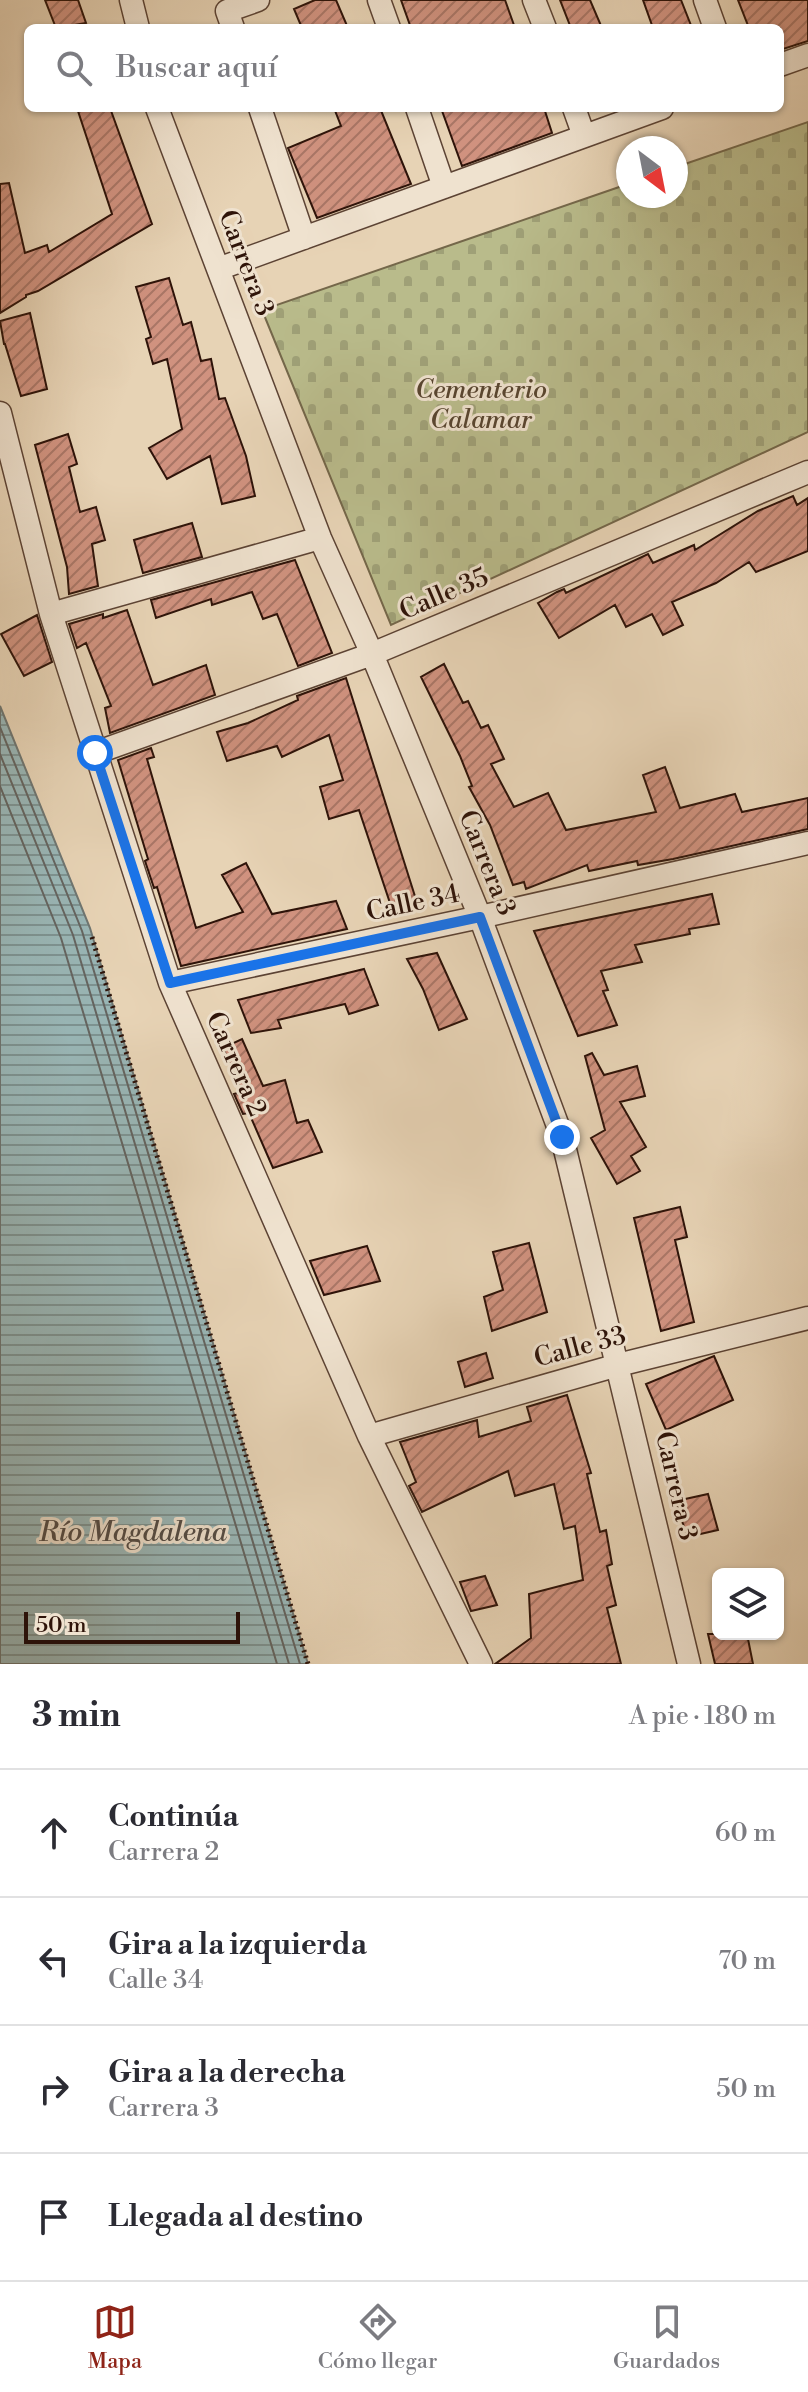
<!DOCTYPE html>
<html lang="es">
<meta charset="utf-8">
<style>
body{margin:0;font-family:"Libre Bodoni",serif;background:#f2f2f3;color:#2b2b33}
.controls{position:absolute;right:24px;bottom:24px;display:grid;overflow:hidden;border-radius:12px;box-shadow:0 2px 6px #0004}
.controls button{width:72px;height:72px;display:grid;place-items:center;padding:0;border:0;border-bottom:2px solid #e1e1e2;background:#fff;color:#2b2b33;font:40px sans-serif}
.compass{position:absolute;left:616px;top:136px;width:72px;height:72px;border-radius:50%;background:#fff;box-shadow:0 2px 6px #0004;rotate:148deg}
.scale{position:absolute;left:24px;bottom:20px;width:216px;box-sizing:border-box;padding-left:8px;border:4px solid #2e1309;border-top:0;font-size:22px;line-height:28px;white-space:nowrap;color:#2e1309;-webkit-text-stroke:6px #efe2cf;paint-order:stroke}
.stop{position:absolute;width:24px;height:24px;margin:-18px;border:6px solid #1a73e8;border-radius:50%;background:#fff}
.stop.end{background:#1a73e8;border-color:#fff;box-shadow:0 2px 8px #0008}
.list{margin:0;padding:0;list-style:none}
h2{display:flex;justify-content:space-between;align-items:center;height:104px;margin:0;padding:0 32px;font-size:34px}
h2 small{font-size:26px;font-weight:400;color:#7c7c81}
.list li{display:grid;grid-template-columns:52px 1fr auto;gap:24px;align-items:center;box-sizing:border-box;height:128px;padding:0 32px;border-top:2px solid #e1e1e2}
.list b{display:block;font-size:30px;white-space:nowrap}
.list p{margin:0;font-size:26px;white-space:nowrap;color:#7c7c81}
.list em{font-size:26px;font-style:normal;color:#7c7c81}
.icon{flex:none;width:44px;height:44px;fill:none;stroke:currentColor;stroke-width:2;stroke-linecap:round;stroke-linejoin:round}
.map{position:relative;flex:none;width:808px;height:1664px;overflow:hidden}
.search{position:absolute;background:#fff;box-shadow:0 2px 6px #0004;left:24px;right:24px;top:24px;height:88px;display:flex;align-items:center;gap:20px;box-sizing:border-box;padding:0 28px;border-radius:12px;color:#7c7c81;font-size:30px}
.sheet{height:616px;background:#fff}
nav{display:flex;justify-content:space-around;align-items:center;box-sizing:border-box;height:112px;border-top:2px solid #e1e1e2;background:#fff;font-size:22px;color:#7c7c81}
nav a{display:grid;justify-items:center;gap:4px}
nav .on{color:#8f2418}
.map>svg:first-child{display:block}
.cemetery{fill:url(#cemetery-stones);stroke:#74674a;stroke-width:2}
.water{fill:url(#water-rules);stroke:#6e7571;stroke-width:2}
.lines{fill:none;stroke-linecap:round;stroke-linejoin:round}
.shore{stroke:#646460;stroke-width:2}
.building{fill:url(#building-hatch);stroke:#2e1309;stroke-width:2}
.street-casing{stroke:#5c4334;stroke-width:25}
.path{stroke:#2e1309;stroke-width:5;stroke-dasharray:2 4;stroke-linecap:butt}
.street{stroke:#efe2cf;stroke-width:22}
.route{stroke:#1a73e8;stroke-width:10}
.labels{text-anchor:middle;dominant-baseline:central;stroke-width:6;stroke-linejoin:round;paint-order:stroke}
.street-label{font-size:26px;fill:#2e1309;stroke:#efe2cf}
.park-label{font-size:26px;font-style:italic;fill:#584530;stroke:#efe2cf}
.water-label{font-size:28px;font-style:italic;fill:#534c46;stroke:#efe2cf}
</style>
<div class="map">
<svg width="808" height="1664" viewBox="0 0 808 1664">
<defs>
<pattern id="cemetery-stones" width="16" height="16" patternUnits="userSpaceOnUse" patternTransform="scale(2)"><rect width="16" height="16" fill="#b9bb8b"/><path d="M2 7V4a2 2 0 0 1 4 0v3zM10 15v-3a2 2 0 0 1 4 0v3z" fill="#9fa077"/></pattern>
<pattern id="water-rules" width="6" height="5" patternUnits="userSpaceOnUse" patternTransform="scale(2)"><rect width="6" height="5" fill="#99b6b6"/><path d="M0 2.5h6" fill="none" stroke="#7d9392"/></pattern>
<pattern id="building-hatch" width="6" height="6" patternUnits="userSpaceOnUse" patternTransform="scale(2)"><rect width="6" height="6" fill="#d0927f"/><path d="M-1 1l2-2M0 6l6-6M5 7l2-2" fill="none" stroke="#a97666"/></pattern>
</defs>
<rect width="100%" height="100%" fill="#e7d3b5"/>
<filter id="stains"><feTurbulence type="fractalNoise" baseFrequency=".0025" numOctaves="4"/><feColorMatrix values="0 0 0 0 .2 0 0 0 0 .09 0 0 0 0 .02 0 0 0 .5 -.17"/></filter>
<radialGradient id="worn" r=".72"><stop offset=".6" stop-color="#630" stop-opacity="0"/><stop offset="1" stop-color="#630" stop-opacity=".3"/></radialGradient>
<path class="cemetery" d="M808 122V432L391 625 262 310 628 184V196H676V167Z"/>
<path class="water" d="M0 706 90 928 308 1664H0Z"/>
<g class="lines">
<path class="shore" d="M0 727 82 931 300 1664
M0 754 73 935 289 1664
M0 786 61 938 277 1664"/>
</g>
<path class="building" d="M45 0H78L86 23 56 28Z
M315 0H336L348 28H302L294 9Z
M401 0H505L515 28H411Z
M560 0H590L602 28H571Z
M643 0H681L692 28H653Z
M738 0H808V41L780 50V28H749Z
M77 108H110L152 224 38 291 26 295V297L0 313V184L9 183 25 253 47 245 49 252 112 214Z
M334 108H380L411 184 317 218 288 148 341 126Z
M441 108H544L552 133 462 166Z
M169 278 183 325 191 322 201 361 211 359 219 399 225 398 246 456 255 496 222 504 210 456 167 479 149 448 182 429 167 359 153 364 146 339 151 337 136 287Z
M30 313 47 389 21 396 5 344H4L0 321Z
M68 434 77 464 69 467 80 512 96 507 105 540 92 544 98 586 69 594 67 567 35 445Z
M793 496 797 505 808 498V551L756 572 749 562 716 583 672 602 683 625 663 635 652 614 626 627 615 605 559 638 538 603 557 592 564 589 566 593 648 554 653 563 694 545 695 550 758 511Z
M192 523 202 557 143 573 134 540Z
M295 560 332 653 298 666 277 614 263 619 252 592 212 605 211 599 156 618 151 600Z
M127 610 153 685 206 665 215 695 110 733 105 708 111 706 86 643 77 648 69 624 103 614V618Z
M37 615 52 662 24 676 1 634Z
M444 664 463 703 468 701 481 728 488 725 504 759 491 764 514 807 548 793 566 830 656 812 643 775 665 767 680 808 735 794 742 812 808 798V829L673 859 638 865 637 861 589 871 587 865 526 889 524 882 513 885 490 825 469 787 472 786 460 756 421 677Z
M346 678 419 909 394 915 359 810 329 819 320 787 343 780 329 735 282 757 277 746 227 761 217 732 248 723 298 700 297 696Z
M151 748 154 757 147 759 196 928 243 912 222 875 246 863 272 914 336 901 347 929 181 966 157 887 154 888 145 861 148 859 118 760Z
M712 894 719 924 689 929 690 934 635 945 642 962 601 971 608 990 603 991 617 1025 578 1036 534 931Z
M437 953 467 1019 439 1030 423 989 407 959Z
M364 969 378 1005 349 1014 345 1004 278 1020 281 1028 251 1033 238 1000Z
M242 1039 263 1086 285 1080 297 1123 308 1120 322 1152 273 1168 249 1113 243 1114 234 1094 242 1092 223 1048Z
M592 1053 604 1075 637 1066 645 1096 620 1102 646 1147 631 1156 640 1171 617 1184 591 1138 605 1130 585 1056Z
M680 1207 687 1237 675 1240 694 1322 661 1331 634 1218Z
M529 1243 547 1312 492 1331 484 1297 503 1290 493 1252Z
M367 1246 380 1281 324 1295 310 1261Z
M486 1353 493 1378 465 1387 458 1362Z
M714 1356 733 1400 666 1430 646 1384Z
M567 1395 591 1473 587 1474 600 1532 606 1530 612 1564 607 1566 616 1605 607 1608 621 1664H495L531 1638 529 1594 583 1580 575 1526 564 1529 554 1484 515 1496 508 1471 422 1512 409 1486 416 1482 400 1442 477 1420 479 1437 531 1421 527 1407Z
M708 1494 718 1530 687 1537 676 1501Z
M485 1576 497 1605 471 1611 460 1582Z
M708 1634H747L753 1664H715Z"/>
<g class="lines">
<defs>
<path id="street" d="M131 0 138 28
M379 0 389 28
M534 0 545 28
M705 0 715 28
M233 28 227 11 258 0
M780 65 808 55
M157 108 320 538 372 654 480 917 562 1137 689 1664
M260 108 304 238
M417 108 444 187
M574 108 584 136
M218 269 662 108
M0 413 51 614 170 983 369 1436 481 1664
M51 614 320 538
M95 753 372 654 808 472
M170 983 480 917 808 843
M369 1436 618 1365 808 1318"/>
</defs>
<use href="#street" class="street-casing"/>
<path class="path" d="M92 937 308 1664"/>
<use href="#street" class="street"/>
</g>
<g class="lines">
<path class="route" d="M95 753 170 983 480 917 562 1137"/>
</g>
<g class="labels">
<g class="street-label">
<text transform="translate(246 263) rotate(69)">Carrera 3</text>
<text transform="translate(444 594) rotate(-23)">Calle 35</text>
<text transform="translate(487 863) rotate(68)">Carrera 3</text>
<text transform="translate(413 903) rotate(-12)">Calle 34</text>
<text transform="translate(236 1064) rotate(66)">Carrera 2</text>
<text transform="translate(580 1347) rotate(-15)">Calle 33</text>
<text transform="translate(676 1486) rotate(77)">Carrera 3</text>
</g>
<g class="park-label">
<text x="481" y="390">Cementerio<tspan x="481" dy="30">Calamar</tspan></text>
</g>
<g class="water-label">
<text x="133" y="1532">Río Magdalena</text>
</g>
</g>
<rect width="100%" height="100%" filter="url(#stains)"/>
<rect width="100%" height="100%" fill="url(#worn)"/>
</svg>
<div class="controls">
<button><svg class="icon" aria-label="layers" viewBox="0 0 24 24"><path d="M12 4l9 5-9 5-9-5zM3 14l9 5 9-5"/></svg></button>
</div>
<svg class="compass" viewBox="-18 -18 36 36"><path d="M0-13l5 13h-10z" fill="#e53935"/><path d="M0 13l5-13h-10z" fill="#7c7c81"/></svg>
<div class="scale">50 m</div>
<div class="stop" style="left:95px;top:753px"></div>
<div class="stop end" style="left:562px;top:1137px"></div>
<div class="search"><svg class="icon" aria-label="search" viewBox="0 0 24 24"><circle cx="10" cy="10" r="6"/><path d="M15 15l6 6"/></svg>Buscar aquí</div>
</div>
<section class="sheet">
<h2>3 min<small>A pie · 180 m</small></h2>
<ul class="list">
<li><svg class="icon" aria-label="ahead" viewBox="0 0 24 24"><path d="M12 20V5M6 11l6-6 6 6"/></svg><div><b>Continúa</b><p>Carrera 2</p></div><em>60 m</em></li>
<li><svg class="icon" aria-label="left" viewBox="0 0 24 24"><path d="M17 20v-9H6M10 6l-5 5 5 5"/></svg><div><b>Gira a la izquierda</b><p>Calle 34</p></div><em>70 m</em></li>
<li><svg class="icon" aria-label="right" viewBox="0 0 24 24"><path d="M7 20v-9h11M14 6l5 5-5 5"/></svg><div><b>Gira a la derecha</b><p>Carrera 3</p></div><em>50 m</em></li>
<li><svg class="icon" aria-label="arrive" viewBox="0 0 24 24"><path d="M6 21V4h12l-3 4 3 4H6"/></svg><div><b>Llegada al destino</b></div></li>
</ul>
</section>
<nav>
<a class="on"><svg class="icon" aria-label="map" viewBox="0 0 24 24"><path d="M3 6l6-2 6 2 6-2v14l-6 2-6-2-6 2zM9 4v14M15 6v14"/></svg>Mapa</a>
<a><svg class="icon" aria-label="directions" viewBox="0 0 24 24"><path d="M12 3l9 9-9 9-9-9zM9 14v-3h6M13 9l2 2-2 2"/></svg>Cómo llegar</a>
<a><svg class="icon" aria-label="saved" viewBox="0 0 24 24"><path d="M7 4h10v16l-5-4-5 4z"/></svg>Guardados</a>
</nav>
